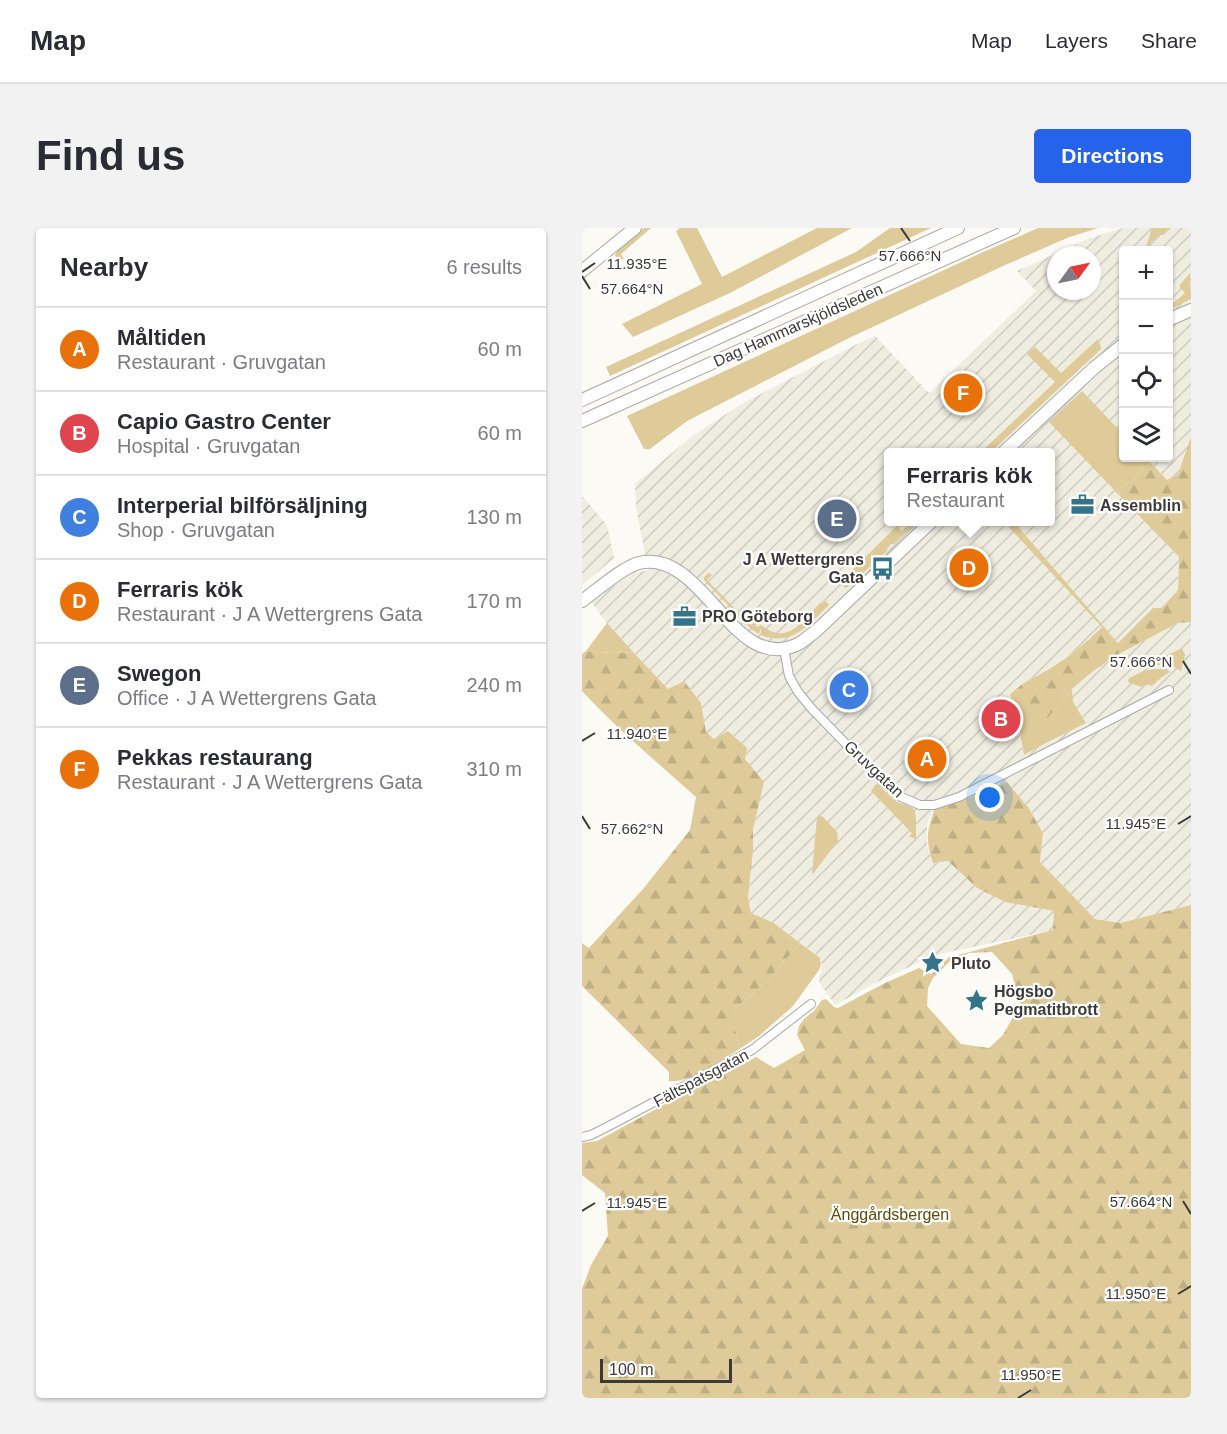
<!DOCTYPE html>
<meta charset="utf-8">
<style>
body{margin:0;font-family:Arial,sans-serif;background:#f2f2f3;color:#2b2b33}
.controls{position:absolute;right:18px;top:18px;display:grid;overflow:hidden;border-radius:6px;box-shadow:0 2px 4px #0004}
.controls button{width:54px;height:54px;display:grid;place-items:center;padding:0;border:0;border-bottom:2px solid #e1e1e2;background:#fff;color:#2b2b33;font:30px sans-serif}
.compass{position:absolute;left:465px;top:18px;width:54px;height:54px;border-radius:50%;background:#fff;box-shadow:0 2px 4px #0004;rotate:57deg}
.scale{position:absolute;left:18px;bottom:15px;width:132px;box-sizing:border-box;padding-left:6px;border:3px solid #3b3a38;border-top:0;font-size:16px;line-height:21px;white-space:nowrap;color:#3b3a38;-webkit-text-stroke:4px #fff;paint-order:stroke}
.you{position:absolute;left:408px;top:570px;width:21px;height:21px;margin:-15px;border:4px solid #fff;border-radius:50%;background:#1a73e8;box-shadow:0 0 0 9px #1a73e833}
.badge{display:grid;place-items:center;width:39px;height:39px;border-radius:50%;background:#2563eb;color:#fff;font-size:20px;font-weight:700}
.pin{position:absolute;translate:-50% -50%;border:3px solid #fff;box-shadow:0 2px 6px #0006}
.popup{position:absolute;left:302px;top:220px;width:171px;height:78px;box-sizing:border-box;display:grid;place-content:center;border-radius:6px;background:#fff;filter:drop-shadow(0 2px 4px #0005);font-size:20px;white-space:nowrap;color:#7c7c81}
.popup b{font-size:22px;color:#2b2b33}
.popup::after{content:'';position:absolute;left:50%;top:100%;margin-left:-12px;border:12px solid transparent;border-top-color:#fff}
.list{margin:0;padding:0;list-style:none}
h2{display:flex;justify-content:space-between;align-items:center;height:78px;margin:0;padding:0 24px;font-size:26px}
h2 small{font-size:20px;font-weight:400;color:#7c7c81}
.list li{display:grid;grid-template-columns:39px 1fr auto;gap:18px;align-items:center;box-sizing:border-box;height:84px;padding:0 24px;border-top:2px solid #e1e1e2}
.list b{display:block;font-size:22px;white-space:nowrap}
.list p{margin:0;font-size:20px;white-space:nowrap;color:#7c7c81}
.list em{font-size:20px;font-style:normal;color:#7c7c81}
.icon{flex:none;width:33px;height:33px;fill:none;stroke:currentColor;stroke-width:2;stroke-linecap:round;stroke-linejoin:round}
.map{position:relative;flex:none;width:609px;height:1170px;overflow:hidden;border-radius:6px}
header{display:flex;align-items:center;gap:36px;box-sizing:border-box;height:84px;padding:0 30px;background:#fff;border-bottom:2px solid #e1e1e2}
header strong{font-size:28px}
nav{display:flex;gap:33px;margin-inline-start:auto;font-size:21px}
.intro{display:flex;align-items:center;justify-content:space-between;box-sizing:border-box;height:144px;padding:0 36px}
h1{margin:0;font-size:42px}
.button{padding:15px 27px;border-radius:6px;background:#2563eb;color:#fff;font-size:21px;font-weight:700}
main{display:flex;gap:36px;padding:0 36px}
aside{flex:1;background:#fff;border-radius:6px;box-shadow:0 2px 4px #0004}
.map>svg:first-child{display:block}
.industrial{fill:url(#industrial-furrows);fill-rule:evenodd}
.green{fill:#decb99}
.forest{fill:url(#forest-firs);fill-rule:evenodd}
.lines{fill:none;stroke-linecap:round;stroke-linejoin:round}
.street-casing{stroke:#aaa8a4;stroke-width:10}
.secondary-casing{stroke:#aaa8a4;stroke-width:14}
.primary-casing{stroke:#aaa8a4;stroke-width:14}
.street{stroke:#fff;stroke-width:8}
.secondary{stroke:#fff;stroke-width:12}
.primary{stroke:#fff;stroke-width:12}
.ticks{fill:none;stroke:#3b3a38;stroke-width:2}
.labels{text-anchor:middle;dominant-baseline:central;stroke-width:4.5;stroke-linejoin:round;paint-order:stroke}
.street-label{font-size:16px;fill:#3b3a38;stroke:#fff}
.poi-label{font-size:16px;font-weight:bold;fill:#3b3a38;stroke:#fff;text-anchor:start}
.park-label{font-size:16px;fill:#5f4b06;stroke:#fff}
.ticks-label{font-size:15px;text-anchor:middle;fill:#3b3a38;stroke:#fff;stroke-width:4.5;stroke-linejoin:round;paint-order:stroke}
</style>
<header>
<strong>Map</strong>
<nav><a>Map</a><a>Layers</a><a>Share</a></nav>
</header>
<div class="intro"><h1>Find us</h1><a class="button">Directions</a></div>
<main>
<aside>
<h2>Nearby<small>6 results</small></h2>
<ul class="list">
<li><span class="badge" style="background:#e8710a">A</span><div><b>Måltiden</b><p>Restaurant · Gruvgatan</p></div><em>60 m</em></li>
<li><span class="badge" style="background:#e0444e">B</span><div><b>Capio Gastro Center</b><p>Hospital · Gruvgatan</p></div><em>60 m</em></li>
<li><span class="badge" style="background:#3f7fe0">C</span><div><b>Interperial bilförsäljning</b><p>Shop · Gruvgatan</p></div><em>130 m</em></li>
<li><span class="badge" style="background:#e8710a">D</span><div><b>Ferraris kök</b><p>Restaurant · J A Wettergrens Gata</p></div><em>170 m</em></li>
<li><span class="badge" style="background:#5c6f8a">E</span><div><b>Swegon</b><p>Office · J A Wettergrens Gata</p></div><em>240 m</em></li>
<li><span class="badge" style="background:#e8710a">F</span><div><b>Pekkas restaurang</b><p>Restaurant · J A Wettergrens Gata</p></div><em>310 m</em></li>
</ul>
</aside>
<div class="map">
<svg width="609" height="1170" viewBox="0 0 609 1170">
<defs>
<pattern id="industrial-furrows" width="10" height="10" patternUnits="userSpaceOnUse" patternTransform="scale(1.5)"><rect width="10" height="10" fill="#efece0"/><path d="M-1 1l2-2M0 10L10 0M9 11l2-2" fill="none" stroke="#cecbc1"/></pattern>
<pattern id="forest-firs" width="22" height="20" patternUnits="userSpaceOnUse" patternTransform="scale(1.5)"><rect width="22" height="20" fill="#decb99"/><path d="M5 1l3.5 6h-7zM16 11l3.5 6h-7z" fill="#bfaf85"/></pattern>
</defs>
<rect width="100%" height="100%" fill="#fcfaf5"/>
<path class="industrial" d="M541 0H609V209L596 246 585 252 564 230H586V22H542L541 206 500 164 468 194 597 329 596 362 580 380H571L536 415 520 399 500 418 470 439 435 459 428 467 433 477 442 527 466 514 504 495 490 474V461L510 444 533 428 596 395 609 394V677L538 695 513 691 458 634 461 605 446 579 425 554 386 570 353 579 345 596V617L351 634 366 633 395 660 423 674 472 683V702L353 727 299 752 253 777 237 754 240 737 238 730 192 695 169 685 166 670 171 623V602L182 554 124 504 119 475 101 453 86 461 67 442 25 396 9 373 52 345 66 342 54 279 53 256 109 209 161 175 279 114 293 108 347 165 454 63 435 43 508 10ZM474 27H510V63H474ZM306 224H468V294H306Z
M0 268 25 297 32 330 0 357Z"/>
<path class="green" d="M62 0H69L39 26 42 31H35L33 27 36 21Z
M98 0H115L140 49 235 0H270L148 65 51 109 40 96 120 56 94 3Z
M308 0H349L28 148 24 139 274 24Z
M456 0H516L485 10 421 38 265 111 105 193 68 221H62L45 188 399 25Z
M570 0H589L581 7H578L569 14 563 22Z
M608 45 609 71 587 82V75L589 77 603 65 597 58Z
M516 111 519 119V121L409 224H399L473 154 445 126 453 119 479 145Z
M500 163 541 206 542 230H564L569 235 561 240 552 251 539 259 537 267 467 194Z
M329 294H331V295L332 297 312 316H309L305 321V323L266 359 263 360 259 354 261 351 315 298 320 303Z
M422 294H432L536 415 520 399Z
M127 345 130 347 125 352 169 397 174 393 173 397 174 399 179 397C205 418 220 394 238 375L240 376 244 373 247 377C226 397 210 419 179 407V400L177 406 169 401 122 352V349Z
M25 395 51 424 32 425 4 423Z
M600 420 603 427 599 443 587 436 563 438Z
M571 441H585L588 444 580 449 570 458 564 456 559 459 546 454 547 450 549 449 564 442Z
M490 461 491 474 504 495 466 514 442 527 433 477 428 467 444 482 465 491Z
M294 556H295L309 569 315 574 330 579 333 583 334 592V611L327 608 330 605 289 563Z
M240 588 255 604 256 613 230 647 235 589Z
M218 715 238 730 239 737 237 742 211 778 177 808 159 820 152 799V782L187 751Z"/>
<path class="forest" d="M609 209V394L596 395 533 428 510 444 490 461 465 491 453 497 444 482 428 467C440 453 457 448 472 438 489 427 505 414 520 399L536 415 571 380H580L596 362 597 329 537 267 539 259 552 251 561 240 569 235 585 252 596 246Z
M4 423 32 425 51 424 86 461 102 453 119 475 124 504 132 511 146 503 165 520 163 531 182 554 171 602V623L166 670 169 685 192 695 218 715 187 751 152 782V799L159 820C141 831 107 856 87 853V844L0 758V715L7 720 61 661 108 602 114 569C75 534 35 501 0 463V426Z
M425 554 446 579 461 605 458 634 513 691 538 695 609 677V1170H0V1061L9 1037 26 1008 23 965 0 947V915L15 913 100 867 174 829 192 840 223 822 215 807 217 798 223 790 232 783 240 772 244 771 252 779 256 780 301 756 337 740 349 746 362 737 361 731 471 702 472 683 423 674 395 660 366 633 351 635C343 611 345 603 353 580L387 570ZM410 724 430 746 438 776 421 807 407 820 379 816 345 778 346 760 351 750 366 735 387 725Z"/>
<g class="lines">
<defs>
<path id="street" d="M202 420 207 448 216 464 230 481 301 554 319 569 338 577H352L377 569 587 462
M0 909 9 907 25 899 170 822 229 776"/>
<path id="secondary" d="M0 43 53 0
M586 92 609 82
M422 224 512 140 542 116
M0 373C14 363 41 339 57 335 123 320 151 451 218 415 223 412 228 407 233 404L349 294"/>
<path id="primary" d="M0 172 376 0
M0 193 432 0"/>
</defs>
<use href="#street" class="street-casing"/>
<use href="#secondary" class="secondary-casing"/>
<use href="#primary" class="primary-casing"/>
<use href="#street" class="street"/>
<use href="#secondary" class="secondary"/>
<use href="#primary" class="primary"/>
</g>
<path class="ticks" d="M319 0 328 13M0 44 13 35M0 48 8 61M601 433 609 446M0 513 13 505M0 588 8 601M596 596 609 588M601 973 609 986M0 983 13 975M596 1066 609 1058M436 1170 449 1162"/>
<defs>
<symbol id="office-bare" viewBox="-9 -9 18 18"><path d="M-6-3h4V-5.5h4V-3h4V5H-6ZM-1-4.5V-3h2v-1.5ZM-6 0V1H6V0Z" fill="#347488" stroke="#fff" stroke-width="2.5" paint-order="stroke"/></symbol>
<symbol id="bus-bare" viewBox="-9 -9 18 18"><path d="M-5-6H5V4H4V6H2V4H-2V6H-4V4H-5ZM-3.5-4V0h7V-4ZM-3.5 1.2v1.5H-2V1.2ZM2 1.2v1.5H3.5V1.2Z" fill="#347488" stroke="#fff" stroke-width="2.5" paint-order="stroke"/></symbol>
<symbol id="sight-bare" viewBox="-9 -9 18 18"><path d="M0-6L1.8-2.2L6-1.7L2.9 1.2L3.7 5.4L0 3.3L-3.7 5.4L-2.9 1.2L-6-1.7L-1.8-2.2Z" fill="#347488" stroke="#fff" stroke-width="2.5" paint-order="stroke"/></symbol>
</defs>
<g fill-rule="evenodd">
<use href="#office-bare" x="484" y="260" width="33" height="33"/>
<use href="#bus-bare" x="284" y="324" width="33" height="33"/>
<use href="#office-bare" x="86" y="372" width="33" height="33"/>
<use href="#sight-bare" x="334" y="718" width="33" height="33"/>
<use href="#sight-bare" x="378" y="756" width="33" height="33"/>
</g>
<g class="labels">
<g class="street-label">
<text transform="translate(216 97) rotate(-24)">Dag Hammarskjöldsleden</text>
<text transform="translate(292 541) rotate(43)">Gruvgatan</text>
<text transform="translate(119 850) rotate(-28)">Fältspatsgatan</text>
</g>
<g class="poi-label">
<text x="518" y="277">Assemblin</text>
<text x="282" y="331" text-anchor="end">J A Wettergrens<tspan x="282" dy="18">Gata</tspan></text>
<text x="120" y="388">PRO Göteborg</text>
<text x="369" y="735">Pluto</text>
<text x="412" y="763">Högsbo<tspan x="412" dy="18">Pegmatitbrott</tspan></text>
</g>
<g class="park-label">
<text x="308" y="986">Änggårdsbergen</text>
</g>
</g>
<g class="ticks-label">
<text x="328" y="33">57.666°N</text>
<text x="55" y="41">11.935°E</text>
<text x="50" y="66">57.664°N</text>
<text x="559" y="439">57.666°N</text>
<text x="55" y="511">11.940°E</text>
<text x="554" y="601">11.945°E</text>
<text x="50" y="606">57.662°N</text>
<text x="559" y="979">57.664°N</text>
<text x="55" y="980">11.945°E</text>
<text x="554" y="1071">11.950°E</text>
<text x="449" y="1152">11.950°E</text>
</g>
</svg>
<div class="controls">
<button>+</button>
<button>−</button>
<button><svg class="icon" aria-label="locate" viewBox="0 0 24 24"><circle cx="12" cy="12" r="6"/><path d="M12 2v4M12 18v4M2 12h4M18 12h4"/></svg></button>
<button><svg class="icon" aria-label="layers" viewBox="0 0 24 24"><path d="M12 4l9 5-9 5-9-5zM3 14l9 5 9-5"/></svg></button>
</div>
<svg class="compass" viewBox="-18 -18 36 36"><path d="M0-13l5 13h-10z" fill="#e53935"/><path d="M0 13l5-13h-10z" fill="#7c7c81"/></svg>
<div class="scale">100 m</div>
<div class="you"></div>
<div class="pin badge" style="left:345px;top:531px;background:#e8710a">A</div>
<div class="pin badge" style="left:419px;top:491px;background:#e0444e">B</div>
<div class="pin badge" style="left:267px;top:462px;background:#3f7fe0">C</div>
<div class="pin badge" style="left:387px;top:340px;background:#e8710a">D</div>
<div class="popup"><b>Ferraris kök</b>Restaurant</div>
<div class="pin badge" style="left:255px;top:291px;background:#5c6f8a">E</div>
<div class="pin badge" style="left:381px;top:165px;background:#e8710a">F</div>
</div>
</main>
